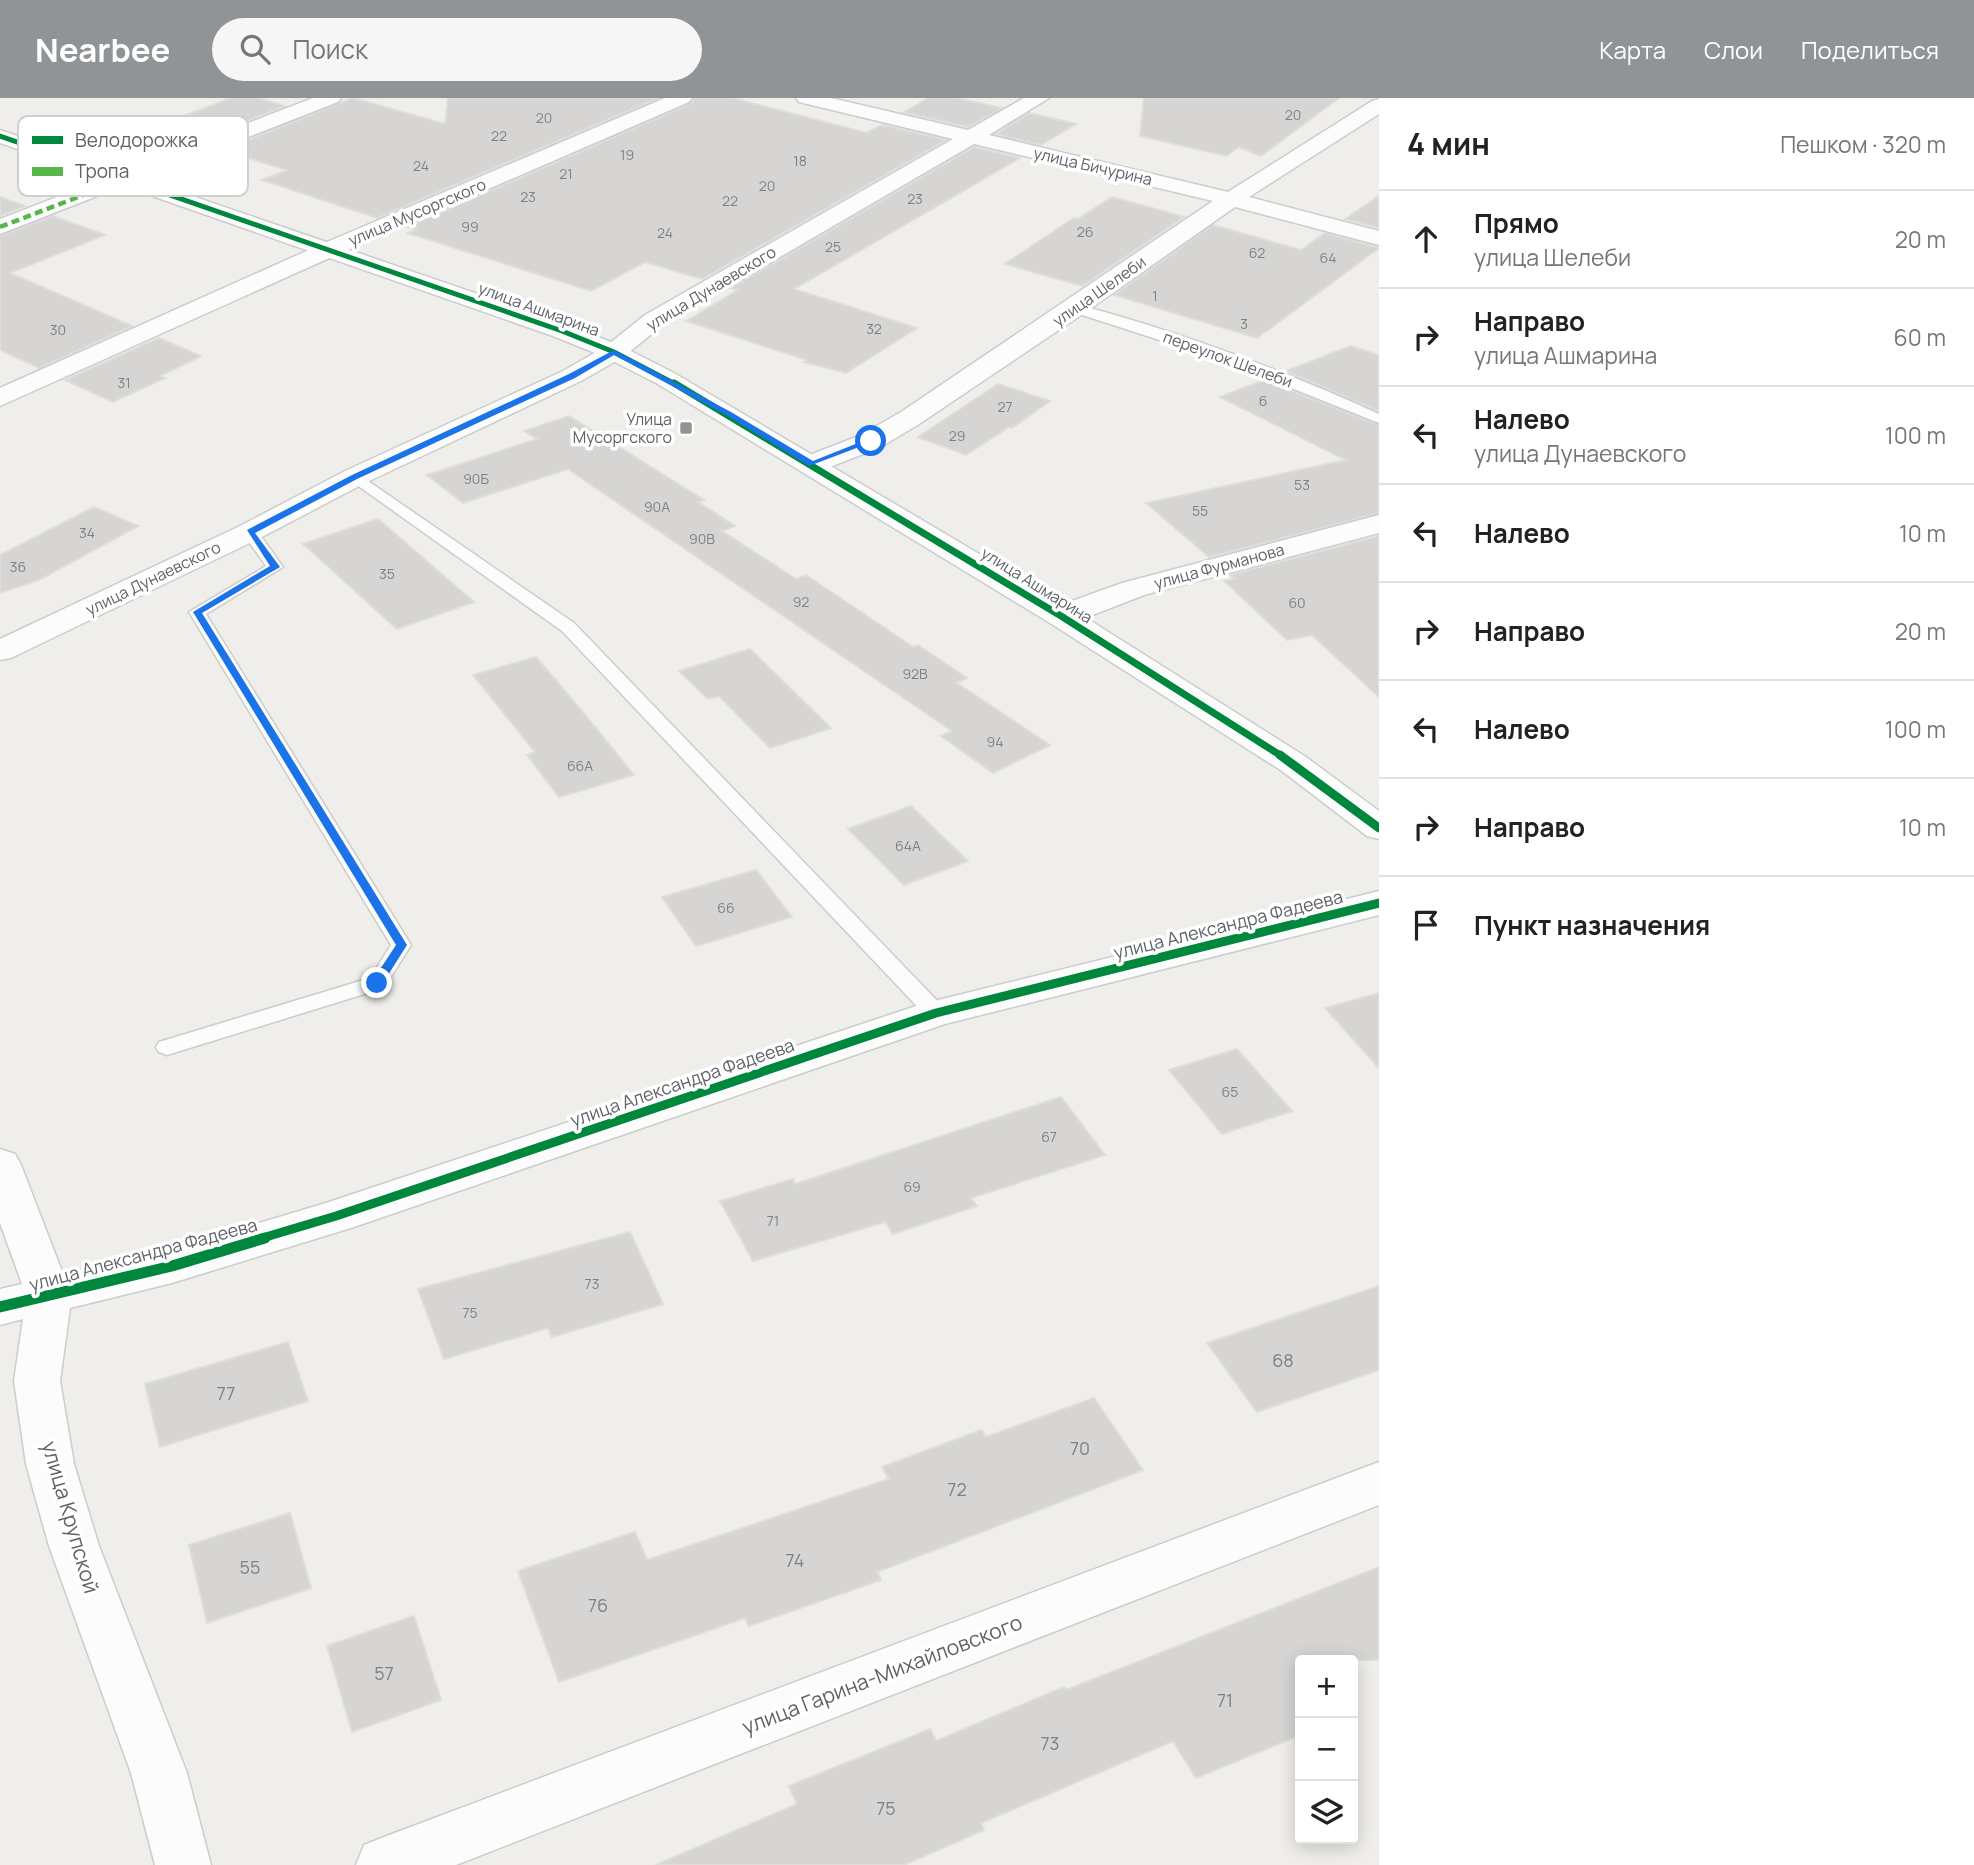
<!DOCTYPE html>
<html lang="ru">
<meta charset="utf-8">
<style>
body{margin:0;font-family:Manrope,sans-serif;background:#f6f6f6;color:#222}
.controls{position:absolute;right:21px;bottom:21px;display:grid;overflow:hidden;border-radius:7px;box-shadow:0 4px 18px #0003}
.controls button{width:63px;height:63px;display:grid;place-items:center;padding:0;border:0;border-bottom:2px solid #e0e0e0;background:#fff;color:#222;font:35px sans-serif}
.stop{position:absolute;width:21px;height:21px;margin:-16px;border:5px solid #1a73e8;border-radius:50%;background:#fff}
.stop.end{background:#1a73e8;border-color:#fff;box-shadow:0 2px 7px #0008}
.list{margin:0;padding:0;list-style:none}
h2{display:flex;justify-content:space-between;align-items:center;height:91px;margin:0;padding:0 28px;font-size:30px}
h2 small{font-size:23px;font-weight:400;color:#767676}
.list li{display:grid;grid-template-columns:46px 1fr auto;gap:21px;align-items:center;box-sizing:border-box;height:98px;padding:0 28px;border-top:2px solid #e0e0e0}
.list b{display:block;font-size:26px;white-space:nowrap}
.list p{margin:0;font-size:23px;white-space:nowrap;color:#767676}
.list em{font-size:23px;font-style:normal;color:#767676}
.icon{flex:none;width:38px;height:38px;fill:none;stroke:currentColor;stroke-width:2;stroke-linecap:round;stroke-linejoin:round}
.map{position:relative;flex:none;width:1379px;height:1767px;overflow:hidden}
header{display:flex;align-items:center;gap:42px;box-sizing:border-box;height:98px;padding:0 35px;background:#919496;color:#fff}
header strong{font-size:33px}
nav{display:flex;gap:38px;margin-inline-start:auto;font-size:24px}
.search{width:490px;height:63px;background:#f6f6f6;display:flex;align-items:center;gap:18px;box-sizing:border-box;padding:0 24px;border-radius:38px;color:#767676;font-size:26px}
main{display:flex}
aside{flex:1;background:#fff}
.map>svg:first-child{display:block}
.building{fill:#d6d5d3;stroke:#deddd9;stroke-width:2}
.lines{fill:none;stroke-linecap:round;stroke-linejoin:round}
.service-casing{stroke:#cbcccc;stroke-width:3}
.minor-casing{stroke:#cbcccc;stroke-width:3}
.tertiary-casing{stroke:#cbcccc;stroke-width:3}
.service{fill:#fdfcfc;fill-rule:evenodd}
.minor{fill:#fdfcfc;fill-rule:evenodd}
.tertiary{fill:#fdfcfc;fill-rule:evenodd}
.quiet{stroke:#58b549;stroke-width:4.5;stroke-dasharray:8 4.5;stroke-linecap:butt}
.cycleway-far3-casing{stroke:#fff;stroke-width:8}
.cycleway-far2-casing{stroke:#fff;stroke-width:10}
.cycleway-far1-casing{stroke:#fff;stroke-width:13}
.cycleway-casing{stroke:#fff;stroke-width:16}
.cycleway-far3{stroke:#00873e;stroke-width:5}
.cycleway-far2{stroke:#00873e;stroke-width:7}
.cycleway-far1{stroke:#00873e;stroke-width:9}
.cycleway{stroke:#00873e;stroke-width:11}
.route{fill:#1a73e8}
.poi-dot{fill:#919496;stroke:#fff;stroke-width:2.5}
.labels{text-anchor:middle;dominant-baseline:central;stroke-width:7;stroke-linejoin:round;paint-order:stroke}
.number-label{font-size:14px;fill:#7e8184}
.far-street-label{font-size:16px;fill:#5f6368;stroke:#fff}
.far-poi-label{font-size:16px;fill:#5f6368;stroke:#fff;text-anchor:end}
.street-label{font-size:18px;fill:#5f6368;stroke:#fff}
.near-number-label{font-size:18px;fill:#7e8184}
.near-street-label{font-size:21px;fill:#5f6368;stroke:#fff}
.key{fill:#fff;stroke:#cfd0d2;stroke-width:2}
.key-label{font-size:19px;fill:#5f6368}
</style>
<header>
<strong>Nearbee</strong>
<div class="search"><svg class="icon" aria-label="search" viewBox="0 0 24 24"><circle cx="10" cy="10" r="6"/><path d="M15 15l6 6"/></svg>Поиск</div>
<nav><a>Карта</a><a>Слои</a><a>Поделиться</a></nav>
</header>
<main>
<div class="map">
<svg width="1379" height="1767" viewBox="0 0 1379 1767">
<rect width="100%" height="100%" fill="#efeeea"/>
<path class="building" d="M231 0H258L285 8 194 43 152 30Z
M353 0 445 26 448 0H658L377 120 262 82 287 72 223 52Z
M695 0H732L867 35 882 27 946 42 702 181 645 164 591 193 408 135 415 132 407 129 690 6Z
M929 0H956L1002 10 968 29 904 14Z
M1144 0H1339L1261 58 1239 49 1226 58 1140 38Z
M1029 15 1076 26 1041 47 996 36Z
M974 49 1020 60 794 191 917 230 846 275 804 264 807 262 686 223 738 192 731 190Z
M1379 98V130L1345 121Z
M0 99 25 108 0 118Z
M1112 99 1184 119 1082 188 1005 166 1074 120 1078 121Z
M53 118 105 137 10 175 132 228 39 270 0 252V138Z
M1213 127 1301 152 1325 135 1379 150 1257 240 1114 197Z
M159 240 201 258 160 278 165 280 113 304 65 282Z
M1350 248 1379 257V313L1286 273Z
M1264 282 1379 327V415L1209 459 1146 405 1346 362 1220 299Z
M998 286 1050 303 1012 330 1009 329 966 357 918 339Z
M569 318 704 402 698 404 735 428 722 433 796 481 806 477 913 549 918 547 967 580 957 585 1050 647 993 675 941 638 952 633 568 371 463 405 427 377 537 341 524 333Z
M94 409 138 428 39 482 0 495V457Z
M378 421 474 504 397 531 303 446Z
M1379 438V599L1312 537 1287 542 1224 483 1235 481 1230 477Z
M750 551 831 630 770 650 719 598 708 601 679 573Z
M536 559 576 606 634 677 559 699 527 657 535 654 473 577Z
M911 708 968 763 904 787 848 731Z
M756 772 792 819 696 848 662 799Z
M1379 895V970L1325 910Z
M1237 951 1292 1013 1222 1036 1169 972Z
M1061 999 1105 1057 971 1100 977 1108 893 1136 885 1124 753 1163 720 1103 793 1081 795 1086Z
M630 1134 663 1206 552 1239 548 1230 444 1261 418 1191Z
M1379 1188V1272L1257 1314 1207 1245Z
M288 1244 308 1303 160 1349 145 1286Z
M1094 1300 1143 1372 877 1474 881 1482 749 1528 745 1520 559 1584 518 1473 635 1434 647 1462 889 1381 882 1369 981 1332 986 1339Z
M290 1415 311 1490 207 1525 189 1447Z
M1379 1469V1562H1300V1637L1196 1680 1173 1643 981 1725 984 1732 904 1767H656L797 1706 789 1688 930 1631 936 1643 1064 1589 1066 1592Z
M414 1518 441 1602 352 1634 327 1548Z"/>
<g class="lines">
<defs>
<path id="service" d="M1075 206C1175 232 1285 273 1379 316V325L1224 263 1070 213V207Z
M355 374 574 525 944 910 947 915 944 920 936 922 928 920 562 533 350 382 347 379Z
M250 429 256 431 283 469 206 516 411 847 384 890 167 957 159 954 156 949 159 944 370 880 391 847 189 514 266 468 242 434Z"/>
<path id="minor" d="M313 0H341L338 4 0 136V121Z
M665 0H692L689 4 336 157 0 308V290L320 147Z
M796 0H831L968 32 1024 0H1049L989 37 1228 94 1372 3 1379 1V16L1249 99 1379 133V147L1235 109 1084 215 919 326 881 349 822 372 812 374 802 372 798 366 802 360 861 337 901 314 1213 103 974 46 663 227 623 259 581 283 365 385 260 440 11 560 0 562V541L240 428 345 373 563 273 605 249 645 217 953 41 799 4Z
M1379 417V435L1144 497 1072 525 1061 527 1050 525 1046 518 1050 511 1122 485Z
M1379 793V817L945 926 351 1130 172 1185 70 1210 60 1283 74 1366 99 1448 187 1675 211 1767H155L131 1675 49 1448 26 1366 14 1283 23 1221 0 1227V1191L22 1186 0 1125V1051L15 1056 21 1067 63 1176 172 1151 326 1105 922 906Z
M1379 1364V1407L456 1767H356L364 1747 384 1739Z"/>
<path id="tertiary" d="M0 32 571 228 623 249 674 275 1072 511 1306 659 1379 713V741L1367 738 1282 673 1050 525 656 285 605 259 553 238 0 45Z"/>
</defs>
<use href="#service" class="service-casing"/>
<use href="#minor" class="minor-casing"/>
<use href="#tertiary" class="tertiary-casing"/>
<use href="#service" class="service"/>
<use href="#minor" class="minor"/>
<use href="#tertiary" class="tertiary"/>
<path class="quiet" d="M0 129 125 81"/>
<defs>
<path id="cycleway-far3" d="M0 38 562 233 614 254 677 287"/>
<path id="cycleway-far2" d="M674 285 1061 518 1283 659"/>
<path id="cycleway-far1" d="M1280 657 1379 730
M259 1141 336 1118 936 915 1379 805"/>
<path id="cycleway" d="M0 1209 172 1168 265 1140"/>
</defs>
<use href="#cycleway-far3" class="cycleway-far3-casing"/>
<use href="#cycleway-far2" class="cycleway-far2-casing"/>
<use href="#cycleway-far1" class="cycleway-far1-casing"/>
<use href="#cycleway" class="cycleway-casing"/>
<use href="#cycleway-far3" class="cycleway-far3"/>
<use href="#cycleway-far2" class="cycleway-far2"/>
<use href="#cycleway-far1" class="cycleway-far1"/>
<use href="#cycleway" class="cycleway"/>
</g>
<path class="route" d="M614 252 731 314 813 363 868 341 875 343 809 368 726 317 614 257 575 280 357 381 255 435 280 469 202 515 407 847 381 888H373L371 885 396 847 193 514 270 468 247 432 352 377 569 276Z"/>
<rect class="poi-dot" x="679" y="323" width="14" height="14" rx="3.5"/>
<g class="labels">
<g class="number-label">
<text x="1293" y="16">20</text>
<text x="544" y="19">20</text>
<text x="499" y="37">22</text>
<text x="627" y="56">19</text>
<text x="800" y="62">18</text>
<text x="421" y="67">24</text>
<text x="566" y="75">21</text>
<text x="767" y="87">20</text>
<text x="528" y="98">23</text>
<text x="915" y="100">23</text>
<text x="730" y="102">22</text>
<text x="470" y="128">99</text>
<text x="1085" y="133">26</text>
<text x="665" y="134">24</text>
<text x="833" y="148">25</text>
<text x="1257" y="154">62</text>
<text x="1328" y="159">64</text>
<text x="1155" y="197">1</text>
<text x="1244" y="225">3</text>
<text x="874" y="230">32</text>
<text x="58" y="231">30</text>
<text x="124" y="284">31</text>
<text x="1263" y="302">6</text>
<text x="1005" y="308">27</text>
<text x="957" y="337">29</text>
<text x="476" y="380">90Б</text>
<text x="1302" y="386">53</text>
<text x="657" y="408">90А</text>
<text x="1200" y="412">55</text>
<text x="87" y="434">34</text>
<text x="702" y="440">90В</text>
<text x="18" y="468">36</text>
<text x="387" y="475">35</text>
<text x="801" y="503">92</text>
<text x="1297" y="504">60</text>
<text x="915" y="575">92В</text>
<text x="995" y="643">94</text>
<text x="580" y="667">66А</text>
<text x="908" y="747">64А</text>
<text x="726" y="809">66</text>
<text x="1230" y="993">65</text>
<text x="1049" y="1038">67</text>
<text x="912" y="1088">69</text>
<text x="773" y="1122">71</text>
<text x="592" y="1185">73</text>
<text x="470" y="1214">75</text>
</g>
<g class="far-street-label">
<text transform="translate(1093 68) rotate(13)">улица Бичурина</text>
<text transform="translate(417 114) rotate(-23)">улица Мусоргского</text>
<text transform="translate(711 190) rotate(-31)">улица Дунаевского</text>
<text transform="translate(1099 193) rotate(-35)">улица Шелеби</text>
<text transform="translate(539 211) rotate(20)">улица Ашмарина</text>
<text transform="translate(1228 261) rotate(20)">переулок Шелеби</text>
<text transform="translate(1219 468) rotate(-15)">улица Фурманова</text>
<text transform="translate(153 480) rotate(-26)">улица Дунаевского</text>
<text transform="translate(1037 487) rotate(32)">улица Ашмарина</text>
</g>
<g class="far-poi-label">
<text x="672" y="321">Улица<tspan x="672" dy="18">Мусоргского</tspan></text>
</g>
<g class="street-label">
<text transform="translate(1228 826) rotate(-14)">улица Александра Фадеева</text>
<text transform="translate(682 984) rotate(-19)">улица Александра Фадеева</text>
<text transform="translate(143 1156) rotate(-15)">улица Александра Фадеева</text>
</g>
<g class="near-number-label">
<text x="1283" y="1262">68</text>
<text x="226" y="1295">77</text>
<text x="1080" y="1350">70</text>
<text x="957" y="1391">72</text>
<text x="795" y="1462">74</text>
<text x="250" y="1469">55</text>
<text x="598" y="1507">76</text>
<text x="384" y="1575">57</text>
<text x="1225" y="1602">71</text>
<text x="1050" y="1645">73</text>
<text x="886" y="1710">75</text>
</g>
<g class="near-street-label">
<text transform="translate(71 1419) rotate(74)">улица Крупской</text>
<text transform="translate(882 1576) rotate(-21)">улица Гарина-Михайловского</text>
</g>
</g>
<rect x="18" y="18" width="230" height="80" rx="10" class="key"/>
<rect x="32" y="38" width="31" height="8" fill="#00873e"/>
<rect x="32" y="69" width="31" height="9" fill="#58b549"/>
<g class="key-label">
<text x="75" y="49">Велодорожка</text>
<text x="75" y="80">Тропа</text>
</g>
</svg>
<div class="controls">
<button>+</button>
<button>−</button>
<button><svg class="icon" aria-label="layers" viewBox="0 0 24 24"><path d="M12 4l9 5-9 5-9-5zM3 14l9 5 9-5"/></svg></button>
</div>
<div class="stop" style="left:871px;top:343px"></div>
<div class="stop end" style="left:377px;top:885px"></div>
</div>
<aside>
<h2>4 мин<small>Пешком · 320 m</small></h2>
<ul class="list">
<li><svg class="icon" aria-label="ahead" viewBox="0 0 24 24"><path d="M12 20V5M6 11l6-6 6 6"/></svg><div><b>Прямо</b><p>улица Шелеби</p></div><em>20 m</em></li>
<li><svg class="icon" aria-label="right" viewBox="0 0 24 24"><path d="M7 20v-9h11M14 6l5 5-5 5"/></svg><div><b>Направо</b><p>улица Ашмарина</p></div><em>60 m</em></li>
<li><svg class="icon" aria-label="left" viewBox="0 0 24 24"><path d="M17 20v-9H6M10 6l-5 5 5 5"/></svg><div><b>Налево</b><p>улица Дунаевского</p></div><em>100 m</em></li>
<li><svg class="icon" aria-label="left" viewBox="0 0 24 24"><path d="M17 20v-9H6M10 6l-5 5 5 5"/></svg><div><b>Налево</b></div><em>10 m</em></li>
<li><svg class="icon" aria-label="right" viewBox="0 0 24 24"><path d="M7 20v-9h11M14 6l5 5-5 5"/></svg><div><b>Направо</b></div><em>20 m</em></li>
<li><svg class="icon" aria-label="left" viewBox="0 0 24 24"><path d="M17 20v-9H6M10 6l-5 5 5 5"/></svg><div><b>Налево</b></div><em>100 m</em></li>
<li><svg class="icon" aria-label="right" viewBox="0 0 24 24"><path d="M7 20v-9h11M14 6l5 5-5 5"/></svg><div><b>Направо</b></div><em>10 m</em></li>
<li><svg class="icon" aria-label="arrive" viewBox="0 0 24 24"><path d="M6 21V4h12l-3 4 3 4H6"/></svg><div><b>Пункт назначения</b></div></li>
</ul>
</aside>
</main>
